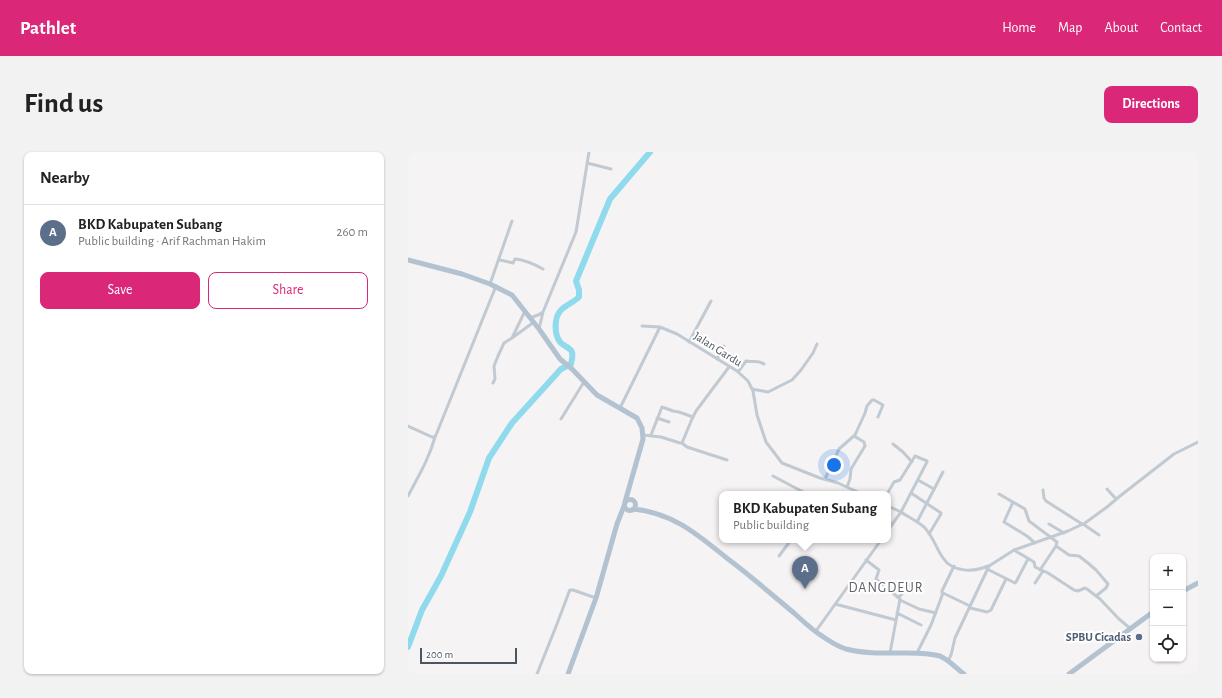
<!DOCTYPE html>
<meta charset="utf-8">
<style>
body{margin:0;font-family:"Alegreya Sans",sans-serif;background:#f2f2f2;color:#222}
.controls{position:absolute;right:12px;bottom:12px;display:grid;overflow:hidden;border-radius:8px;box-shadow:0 1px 3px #0004}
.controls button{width:36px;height:36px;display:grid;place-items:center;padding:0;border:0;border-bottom:1px solid #e0e0e0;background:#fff;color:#222;font:20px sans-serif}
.scale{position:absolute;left:12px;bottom:10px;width:97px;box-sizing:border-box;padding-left:4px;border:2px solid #4a5661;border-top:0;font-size:11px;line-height:14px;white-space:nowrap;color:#4a5661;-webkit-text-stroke:3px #fff;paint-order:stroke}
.you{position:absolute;left:426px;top:313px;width:14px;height:14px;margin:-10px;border:3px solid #fff;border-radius:50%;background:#1a73e8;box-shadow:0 0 0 6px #1a73e833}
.badge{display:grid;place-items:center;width:26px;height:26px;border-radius:50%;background:#db2777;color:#fff;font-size:13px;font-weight:700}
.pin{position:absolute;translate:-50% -33px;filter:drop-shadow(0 1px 2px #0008)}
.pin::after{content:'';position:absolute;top:21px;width:14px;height:12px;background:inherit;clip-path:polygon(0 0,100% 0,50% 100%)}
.popup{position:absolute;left:311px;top:339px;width:172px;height:52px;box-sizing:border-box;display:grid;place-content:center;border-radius:8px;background:#fff;filter:drop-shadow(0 1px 3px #0005);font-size:13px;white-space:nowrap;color:#767676}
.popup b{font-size:15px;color:#222}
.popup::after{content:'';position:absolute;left:50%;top:100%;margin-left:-8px;border:8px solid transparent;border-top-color:#fff}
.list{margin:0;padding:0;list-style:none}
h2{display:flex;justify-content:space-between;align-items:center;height:52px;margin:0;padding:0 16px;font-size:17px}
h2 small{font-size:13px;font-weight:400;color:#767676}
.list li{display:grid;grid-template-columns:26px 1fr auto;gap:12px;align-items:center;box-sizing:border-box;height:56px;padding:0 16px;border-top:1px solid #e0e0e0}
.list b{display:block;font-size:15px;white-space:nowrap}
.list p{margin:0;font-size:13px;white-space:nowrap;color:#767676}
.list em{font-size:13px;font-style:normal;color:#767676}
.actions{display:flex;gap:8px;padding:12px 16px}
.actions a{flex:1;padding:9px 0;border:1px solid #db2777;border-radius:8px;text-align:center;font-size:14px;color:#db2777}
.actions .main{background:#db2777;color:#fff}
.icon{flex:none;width:22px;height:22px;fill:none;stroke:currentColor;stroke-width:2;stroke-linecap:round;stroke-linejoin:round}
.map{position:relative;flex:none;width:790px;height:522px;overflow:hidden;border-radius:8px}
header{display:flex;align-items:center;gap:24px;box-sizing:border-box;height:56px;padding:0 20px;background:#db2777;color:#fff}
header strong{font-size:19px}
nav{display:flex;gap:22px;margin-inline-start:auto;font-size:14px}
.intro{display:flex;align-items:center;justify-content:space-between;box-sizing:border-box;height:96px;padding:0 24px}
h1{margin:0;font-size:28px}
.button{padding:10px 18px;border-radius:8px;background:#db2777;color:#fff;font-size:14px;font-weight:700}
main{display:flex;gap:24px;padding:0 24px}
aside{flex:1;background:#fff;border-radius:8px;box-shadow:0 1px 3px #0004}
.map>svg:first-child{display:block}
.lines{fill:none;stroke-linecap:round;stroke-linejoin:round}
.river{stroke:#90daee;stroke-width:6}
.minor{stroke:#c1cad2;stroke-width:3}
.primary{stroke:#b3c2d1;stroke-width:5}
.service-dot{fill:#5c6f8a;stroke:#fff;stroke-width:1.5}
.labels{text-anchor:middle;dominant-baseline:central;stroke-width:4;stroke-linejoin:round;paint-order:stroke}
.street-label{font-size:12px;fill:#4a5661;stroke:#fff}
.service-label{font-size:12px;font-weight:bold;fill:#4e5e75;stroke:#fff;text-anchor:end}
.quarter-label{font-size:14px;letter-spacing:1px;fill:#5f6368;stroke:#fff}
</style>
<header>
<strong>Pathlet</strong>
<nav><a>Home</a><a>Map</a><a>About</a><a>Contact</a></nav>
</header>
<div class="intro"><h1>Find us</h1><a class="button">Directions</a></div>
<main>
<aside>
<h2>Nearby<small></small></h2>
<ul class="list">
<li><span class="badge" style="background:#5c6f8a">A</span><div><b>BKD Kabupaten Subang</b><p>Public building · Arif Rachman Hakim</p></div><em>260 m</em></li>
</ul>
<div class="actions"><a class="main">Save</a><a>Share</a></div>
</aside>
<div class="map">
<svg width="790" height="522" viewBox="0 0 790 522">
<rect width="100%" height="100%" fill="#f5f3f3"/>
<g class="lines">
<path class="river" d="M0 495 14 458 33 424 62 360 81 306 104 271 153 217 163 212C164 208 165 204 164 200 162 195 155 194 152 190 146 182 146 165 153 158 158 153 166 150 171 145V138L168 129 202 47 242 0"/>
<path class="minor" d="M179 11 203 17
M92 108 105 111 107 107C117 108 126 112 135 117
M82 132 104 69
M122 166 130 163 135 160
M234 174 252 175 269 182 329 219 340 229 345 239 349 263 358 290 374 311 412 326 430 331 454 342
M131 177 135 160 168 80 181 0
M104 186 126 170
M281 190 303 149
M309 207 316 194
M330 220 338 209C344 211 349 207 356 212
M85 231 87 227 86 214 90 204 96 191 104 186 117 159
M344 237 360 240 384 228 393 218 405 201 409 192
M212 256 252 175
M249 266 261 270
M153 267 176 230
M0 274 24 285H27L28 283 88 134
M235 283 253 285 272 291H274L284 267 288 259 321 215
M243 283 254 255 265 259 271 260 285 265
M274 291 279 295 319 308
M485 292 495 300 504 310
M365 324 399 342
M417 327 431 297 447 283 457 261 459 254 464 248H466L475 253 470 265
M510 328 526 337
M439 335 442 327 443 317 457 294 456 290 446 284
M699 337 708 347
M635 338 636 346 638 349 674 372
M503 341 533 361V362L521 382
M479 342 486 330 492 328 507 304 519 309V310L493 360 480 354
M591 342 617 357 621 369 649 390 648 394 632 418
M0 344C10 325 21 307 27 285
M605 350 596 370 619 384 627 391
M509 370 535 320
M641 372 656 381
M675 372 691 383
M480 378 493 360C500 365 509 369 516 375 525 384 528 396 535 406 545 421 566 420 580 414
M648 394 661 403 671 404 680 411 688 418 700 432 698 436 688 444
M606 398 626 410 627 415 640 421 666 438 670 439 677 436 679 437 692 447 711 467 723 477
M371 404 383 388
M458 408 471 418 468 427 492 447 482 501
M579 417 607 431 608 430 620 407
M627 431 635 419
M534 441V439L546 414
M491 445 505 430
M492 448 511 457 528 461
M427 452 488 468
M562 456 579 460 583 458 598 427
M489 461 513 473
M408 479 473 388
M509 501 523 473 535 441 562 454
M540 509 543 503 547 486 581 414 606 398 660 379 677 371 699 355 712 344 766 302 790 290
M129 522 149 472 161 440 162 438H165L188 446"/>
<path class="primary" d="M0 108 54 122 82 132 104 143 131 177 152 207 164 217 189 243 229 266 234 276 235 287 217 350
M216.5 353a5.5 5.5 0 1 1 11 0a5.5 5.5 0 1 1-11 0Z
M225 357C266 361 290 383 320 407 343 424 364 443 386 461 395 469 404 478 414 484 421 489 429 494 438 497 457 502 479 501 499 501 510 501 521 501 532 504 541 508 548 516 556 522
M775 439 790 431
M160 522 188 446 209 372 216 354
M661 522 745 460"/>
</g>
<circle class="service-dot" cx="731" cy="485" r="4"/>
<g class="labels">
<g class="street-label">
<text transform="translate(310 197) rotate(32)">Jalan Gardu</text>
</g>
<g class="service-label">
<text x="723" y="485">SPBU Cicadas</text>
</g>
<g class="quarter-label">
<text x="478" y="436">DANGDEUR</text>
</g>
</g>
</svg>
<div class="controls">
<button>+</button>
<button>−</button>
<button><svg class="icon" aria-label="locate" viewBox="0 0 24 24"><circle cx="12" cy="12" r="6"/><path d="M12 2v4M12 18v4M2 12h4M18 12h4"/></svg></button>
</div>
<div class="scale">200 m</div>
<div class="you"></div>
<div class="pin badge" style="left:397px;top:437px;background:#5c6f8a">A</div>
<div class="popup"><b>BKD Kabupaten Subang</b>Public building</div>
</div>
</main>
